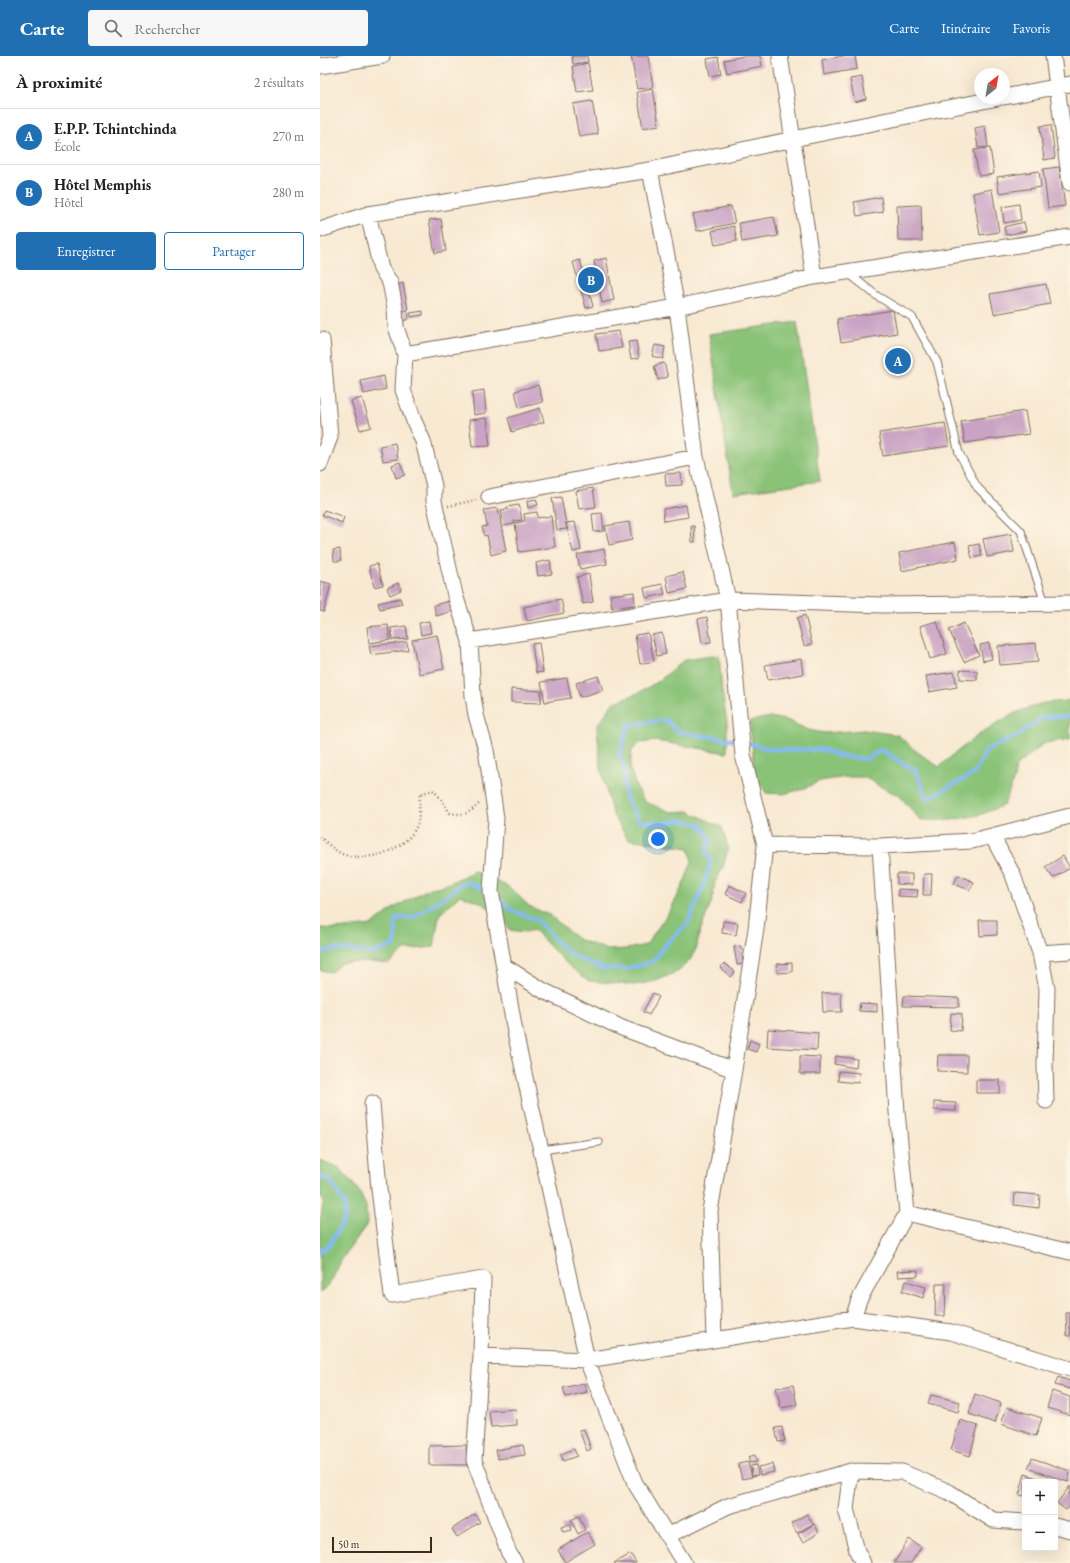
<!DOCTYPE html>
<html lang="fr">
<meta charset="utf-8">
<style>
body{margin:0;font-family:"EB Garamond",serif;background:#f6f6f6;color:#202124}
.controls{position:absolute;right:12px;bottom:12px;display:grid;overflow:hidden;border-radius:4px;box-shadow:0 4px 16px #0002}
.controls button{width:36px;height:36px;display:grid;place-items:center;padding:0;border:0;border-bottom:1px solid #e0e0e0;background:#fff;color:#202124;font:20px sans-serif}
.compass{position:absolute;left:654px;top:12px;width:36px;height:36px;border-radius:50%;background:#fff;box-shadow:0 4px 16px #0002;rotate:31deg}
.scale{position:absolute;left:12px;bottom:10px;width:100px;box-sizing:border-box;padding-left:4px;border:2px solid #3b2a1e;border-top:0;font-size:11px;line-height:14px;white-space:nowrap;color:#3b2a1e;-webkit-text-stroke:3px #fcf5e5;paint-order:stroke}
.you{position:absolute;left:338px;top:783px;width:14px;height:14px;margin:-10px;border:3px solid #fff;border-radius:50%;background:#1a73e8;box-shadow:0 0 0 6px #1a73e833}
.badge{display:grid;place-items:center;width:26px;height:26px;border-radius:50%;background:#1f6fb2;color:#fff;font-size:13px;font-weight:700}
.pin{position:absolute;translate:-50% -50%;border:2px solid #fff;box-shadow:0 1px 4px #0006}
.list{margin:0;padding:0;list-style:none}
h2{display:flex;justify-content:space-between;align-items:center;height:52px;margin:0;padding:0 16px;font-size:17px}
h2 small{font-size:13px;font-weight:400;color:#757577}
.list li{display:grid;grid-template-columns:26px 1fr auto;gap:12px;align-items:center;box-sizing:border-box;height:56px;padding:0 16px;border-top:1px solid #e0e0e0}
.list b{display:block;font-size:15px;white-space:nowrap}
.list p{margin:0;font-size:13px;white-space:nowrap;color:#757577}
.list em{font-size:13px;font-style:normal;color:#757577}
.actions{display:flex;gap:8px;padding:12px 16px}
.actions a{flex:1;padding:9px 0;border:1px solid #1f6fb2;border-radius:4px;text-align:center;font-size:14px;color:#1f6fb2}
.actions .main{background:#1f6fb2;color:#fff}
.icon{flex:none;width:22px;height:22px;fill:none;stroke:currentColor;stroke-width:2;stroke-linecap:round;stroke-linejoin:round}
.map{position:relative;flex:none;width:750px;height:1507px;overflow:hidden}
header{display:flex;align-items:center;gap:24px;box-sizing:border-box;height:56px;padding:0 20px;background:#1f6fb2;color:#fff}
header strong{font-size:19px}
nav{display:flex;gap:22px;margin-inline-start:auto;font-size:14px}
.search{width:280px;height:36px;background:#f6f6f6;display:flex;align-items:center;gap:10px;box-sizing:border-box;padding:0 14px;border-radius:4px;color:#757577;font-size:15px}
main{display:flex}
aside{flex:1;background:#fff}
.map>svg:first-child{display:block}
.green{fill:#8ac378;stroke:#62764b}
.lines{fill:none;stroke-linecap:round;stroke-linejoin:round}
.stream{stroke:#85baf4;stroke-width:4}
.building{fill:#c9a2c4}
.service-casing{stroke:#7d6d5d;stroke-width:9}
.minor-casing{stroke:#7d6d5d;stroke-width:17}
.path{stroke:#7d6d5d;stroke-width:2.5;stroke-dasharray:1 3;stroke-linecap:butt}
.service{stroke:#fff;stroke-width:7}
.minor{stroke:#fff;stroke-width:15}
</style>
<header>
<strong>Carte</strong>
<div class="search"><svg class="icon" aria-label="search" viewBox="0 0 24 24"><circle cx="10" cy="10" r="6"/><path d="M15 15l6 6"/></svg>Rechercher</div>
<nav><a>Carte</a><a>Itinéraire</a><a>Favoris</a></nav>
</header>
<main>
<aside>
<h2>À proximité<small>2 résultats</small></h2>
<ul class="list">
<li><span class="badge">A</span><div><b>E.P.P. Tchintchinda</b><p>École</p></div><em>270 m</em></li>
<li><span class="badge">B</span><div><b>Hôtel Memphis</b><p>Hôtel</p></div><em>280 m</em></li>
</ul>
<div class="actions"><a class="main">Enregistrer</a><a>Partager</a></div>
</aside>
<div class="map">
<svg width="750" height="1507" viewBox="0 0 750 1507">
<rect width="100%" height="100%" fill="#fcf5e5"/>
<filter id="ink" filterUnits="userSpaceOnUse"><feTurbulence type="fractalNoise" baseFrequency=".025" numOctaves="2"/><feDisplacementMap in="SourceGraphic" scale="8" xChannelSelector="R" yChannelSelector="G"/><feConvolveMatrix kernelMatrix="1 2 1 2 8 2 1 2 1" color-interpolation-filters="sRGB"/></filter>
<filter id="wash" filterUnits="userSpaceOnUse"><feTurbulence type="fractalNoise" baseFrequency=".012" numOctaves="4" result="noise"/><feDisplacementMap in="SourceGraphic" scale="16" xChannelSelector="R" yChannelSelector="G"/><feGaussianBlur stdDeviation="0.9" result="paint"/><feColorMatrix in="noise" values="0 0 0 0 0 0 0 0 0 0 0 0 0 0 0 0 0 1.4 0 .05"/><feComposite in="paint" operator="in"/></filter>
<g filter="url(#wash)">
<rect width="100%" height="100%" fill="#f8e9d2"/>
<path class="green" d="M477 266 500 425 413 437 389 278Z
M399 599 402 635 407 667V697L336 685 320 687 312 694 310 712 317 733 325 746 351 756 368 755 402 771 408 792 403 812 395 826 392 845 379 878 377 891 370 904 359 915 336 925 315 929 269 925 249 910 214 874 205 876 190 874 183 861 160 846 140 839 119 859 114 891 85 894 68 908 51 906 21 907 11 916 0 914V872L17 873 52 869 74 852 95 840 111 832 123 830 154 815 189 831 209 850 231 860 257 883 288 894 307 893 326 889 351 853 364 827 372 806 369 792 308 783 293 759 288 742 280 707 277 670 293 647 318 637 339 625 364 604Z
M750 644V683L725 687 696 710 694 723 684 749 660 759 631 764H600L580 740 557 729 550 723 543 721H526L500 725 483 733 463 738 446 737 435 719 430 665 450 661 469 665 488 674 505 677 544 674 578 679 596 695 619 711C649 685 681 659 720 648 729 645 740 647 750 644Z
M0 1104 20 1112 39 1135 46 1150 47 1168 22 1203 11 1226 0 1238V1165L4 1145 0 1140Z"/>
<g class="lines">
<path class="stream" d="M426 687 436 689 444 692 465 694 501 693 520 700 546 703 561 694 596 715 607 743 655 717 666 694 697 680 723 661H745L750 659
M177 841 191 854 217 864 234 883 250 898 281 912 305 913 332 906 348 886 368 867 385 826 391 803 386 799 390 782 381 769 360 764 346 767 319 765 305 739 304 712 299 699 309 669 346 664 358 676 419 685
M0 896 16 893 53 897 75 889 76 862H92L119 845 145 826 169 834
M0 1120 11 1125 25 1149 24 1164 10 1188 0 1195"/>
</g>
<g id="blocks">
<path class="building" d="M252 0H267L268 6 253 8Z
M311 0H328L333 31 317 33Z
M424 0H440L442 10 407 17 404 4Z
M523 0H535L537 13 504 19 502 4Z
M398 1 401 18 390 20 387 3Z
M268 7 273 34 257 36 253 10Z
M542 21 546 43 535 46 530 23Z
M333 33 339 69 323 72 317 36Z
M272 45 278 78 259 81 253 48Z
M731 69 735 102 724 104 720 70Z
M665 70 668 91 658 92 655 72Z
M670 92 674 118 659 120 654 94Z
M739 111 745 150 728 152 723 113Z
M719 115 721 131 679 137 677 121Z
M672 133 679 176 660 179 653 137Z
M561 141 563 156 537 160 534 146Z
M699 148 701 164 684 167 682 151Z
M601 149 602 185H578L577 150Z
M411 150 415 167 377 175 373 158Z
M454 161 458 180 422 186 419 167Z
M121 163 126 195 115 197 109 164Z
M704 166 706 175 686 179 684 171Z
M414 170 417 185 395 189 392 175Z
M286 202 294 244 282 247 274 205Z
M260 204 273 250 266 252 253 206Z
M83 227 88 254 80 255 75 229Z
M726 228 730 248 674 258 670 238Z
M573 254 577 277 521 286 517 263Z
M103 255V259L91 261 90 257Z
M88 256 89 263 82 265 81 258Z
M299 275 302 292 279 295 276 278Z
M316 285 319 302 311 303 308 286Z
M335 289 345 291 343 303 332 300Z
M344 307 348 321 338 324 334 310Z
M64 320 66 333 44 338 41 325Z
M218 329 223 346 199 352 195 335Z
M164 334 166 357 154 359 152 336Z
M42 342 51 371 40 374 31 345Z
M220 352 224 366 192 376 188 362Z
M705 355 709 378 645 387 641 365Z
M167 362 170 390 152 391 149 364Z
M625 367 629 390 563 400 559 377Z
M75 387 78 403 63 405 60 390Z
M80 406 85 419 76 422 72 409Z
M361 417 362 429 346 430 345 418Z
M273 432 276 451 259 453 256 435Z
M241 441 247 473 237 474 232 442Z
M216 443 218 449 208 452 207 445Z
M199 449 202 464 194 465V468L184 470 181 454 188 453 187 451Z
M366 449 368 461 344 465 343 453Z
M178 452 186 495 171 499 167 479 164 480 162 471 167 470 164 454Z
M4 454 24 461 22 467 2 459Z
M217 456 218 462 231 460 235 491 199 496 195 467 205 465 204 458Z
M282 457 284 475 274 476 272 458Z
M255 466 261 494 253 496 246 467Z
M309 466 312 484 289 489 285 470Z
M371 470H374L375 486H372Z
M691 478 694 496 667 501 663 483Z
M635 486 638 503 582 515 579 497Z
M659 488 662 500 652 502 649 490Z
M20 493 21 505H14L13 494Z
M284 493 287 508 260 513 257 499Z
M230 504 232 518 218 520 216 507Z
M57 508 63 529 54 531 49 510Z
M363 516 367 533 349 537 346 520Z
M269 518 273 546 263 548 257 521Z
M0 525 11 528 4 556 0 555Z
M78 527 81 534 70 539 67 532Z
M342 528 345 538 326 542 324 532Z
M314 536 315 549 292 552 290 539Z
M80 542 82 548 60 553 58 547Z
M241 543 244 557 207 565 204 551Z
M130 545 133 555 116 560 114 549Z
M485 559 492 588 484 590 477 562Z
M387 561 391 586 382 587 378 563Z
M109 565 111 577 101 579 99 567Z
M617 565 627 598 610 603 600 570Z
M644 567 659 599 644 606 629 574Z
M68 569 70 584 49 587 47 571Z
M86 570 88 583 72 584 71 572Z
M328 577 334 605 320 608 315 579Z
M342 577 346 598 337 600 332 579Z
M117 579 124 613 99 618 92 584Z
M87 586 88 594 51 599 49 590Z
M219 587 223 616 216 617 212 588Z
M669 587 672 603 663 605 660 589Z
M716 587 718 606 680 609 678 590Z
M481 603 483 618 448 624 445 609Z
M640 614 657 615V624L640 623Z
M634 616 637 631 609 636 606 620Z
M278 620 283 634 260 641 256 627Z
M247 622 251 642 225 646 221 626Z
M191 633 221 635V647L191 646Z
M743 800 750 812 733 822 725 811Z
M577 818H592V829L577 828Z
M604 818H612L611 839H603Z
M638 819 654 826 650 834 634 828Z
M409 829 426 837 422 846 405 838Z
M578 833 598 834 597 841 578 840Z
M659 864H677V879L660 880Z
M403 865 418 867 416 879 402 877Z
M421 890 423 908 417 909 414 891Z
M404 907 415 916 411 921 400 912Z
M472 907V916L458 917 457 908Z
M333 937 339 941 329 959 323 956Z
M502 937H521L522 956H503Z
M584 940 639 942V951L583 950Z
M540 947 557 948V956L539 955Z
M631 957 642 958 641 975 630 974Z
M448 973 498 977 497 994 447 991Z
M430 984 439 988 436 996 427 993Z
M618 999H647V1016L617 1015Z
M480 1000 500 1001V1018H480Z
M516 1000 537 1003 536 1012 514 1008Z
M519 1015 539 1017 538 1027 518 1025Z
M656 1024H680V1037H656Z
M614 1046 636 1047V1055L614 1054Z
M695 1137 720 1139 719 1152 694 1149Z
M598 1214V1220L578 1221 577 1215Z
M586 1225 606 1231 603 1242 582 1235Z
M616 1228H626L625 1260H615Z
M746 1257H750V1280H747Z
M738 1321 750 1325V1333L735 1329Z
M264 1327 267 1336 246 1341 243 1332Z
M473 1329 477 1349 461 1352 456 1332Z
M732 1335 750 1341V1359L727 1352Z
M655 1338 681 1347 675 1367 649 1358Z
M611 1339 640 1346 638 1356 608 1348Z
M687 1351 722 1362 716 1380 681 1368Z
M196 1353 197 1369 171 1371 169 1355Z
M640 1364 658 1370 650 1400 631 1394Z
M462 1371 465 1385 458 1386 455 1372Z
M264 1373 271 1393 267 1395 259 1374Z
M146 1389 147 1409H109V1390Z
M203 1389 205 1399 178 1403 176 1394Z
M254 1393 257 1400 243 1405 241 1398Z
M435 1399 437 1406 430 1407 428 1401Z
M712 1402 750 1415 748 1426 708 1412Z
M428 1406 432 1421 422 1423 418 1408Z
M452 1408 454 1416 440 1419 438 1411Z
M436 1409 438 1419 432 1420 431 1410Z
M705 1418 729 1426H705V1440L699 1439Z
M750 1430V1449L746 1454 737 1447Z
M155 1458 160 1466 137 1481 132 1473Z
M487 1458 493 1468 477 1477 471 1467Z
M259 1460 265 1474 258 1478 251 1464Z
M250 1468 252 1474 243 1476 241 1471Z
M494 1468 499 1476 483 1487 478 1478Z
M267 1476 275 1488 245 1506 238 1494Z
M589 1483 601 1491 591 1507H574Z
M311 1498 316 1507H294Z"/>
</g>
</g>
<g filter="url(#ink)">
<use href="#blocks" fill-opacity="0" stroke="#7d6d5d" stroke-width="1"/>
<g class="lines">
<defs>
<path id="service" d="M528 217 557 240 592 261 617 306 639 397 657 431 701 475 725 547
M221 1094 279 1086"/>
<path id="minor" d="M460 0 494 221
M733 0 750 127
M0 10 62 0
M684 41 750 28
M330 114 357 251 376 401 408 544 423 699 445 789 436 873 414 1014 390 1155 394 1283
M48 158 61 213 70 226 75 252 76 271 85 298 83 334 94 365 103 385 114 430V445L135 539 150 585 153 640 156 659 166 694 176 762 171 835 195 976 267 1304 161 1300 154 1404 189 1497 195 1507
M0 174 48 158 330 114 473 83 678 42
M85 298 357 251 494 221 750 181
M0 408 10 381 2 284
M169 441 376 401
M150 585 408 544 563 549 750 547
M672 780 693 819 720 897 727 933 725 1009 726 1045
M445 789 560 790 652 785 750 760
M720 897 750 895
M184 910 224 935 302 972 414 1014
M52 1047 59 1133 72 1239 163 1223 161 1300
M587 1157 750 1196
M533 1262 539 1244 587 1157 577 1056 560 790
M531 1415 526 1453 537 1495 543 1507
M735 1470 750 1474
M347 1480 408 1450 531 1415 582 1416 629 1436 673 1464 705 1466
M364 1507 315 1427 267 1304 533 1262 631 1276 750 1313"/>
</defs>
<use href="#service" class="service-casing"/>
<use href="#minor" class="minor-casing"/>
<path class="path" d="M128 450 156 444
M0 781C6 786 13 793 20 797 45 808 87 795 97 769 100 761 99 746 100 738L113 734 121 743 130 757C147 760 149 757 161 746"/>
<use href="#service" class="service"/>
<use href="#minor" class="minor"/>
</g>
</g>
</svg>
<div class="controls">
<button>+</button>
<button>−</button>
</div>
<svg class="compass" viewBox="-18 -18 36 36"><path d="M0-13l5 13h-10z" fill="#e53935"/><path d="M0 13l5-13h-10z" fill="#757577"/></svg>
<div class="scale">50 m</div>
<div class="you"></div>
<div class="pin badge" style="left:578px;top:305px">A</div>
<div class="pin badge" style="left:271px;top:224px">B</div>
</div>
</main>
